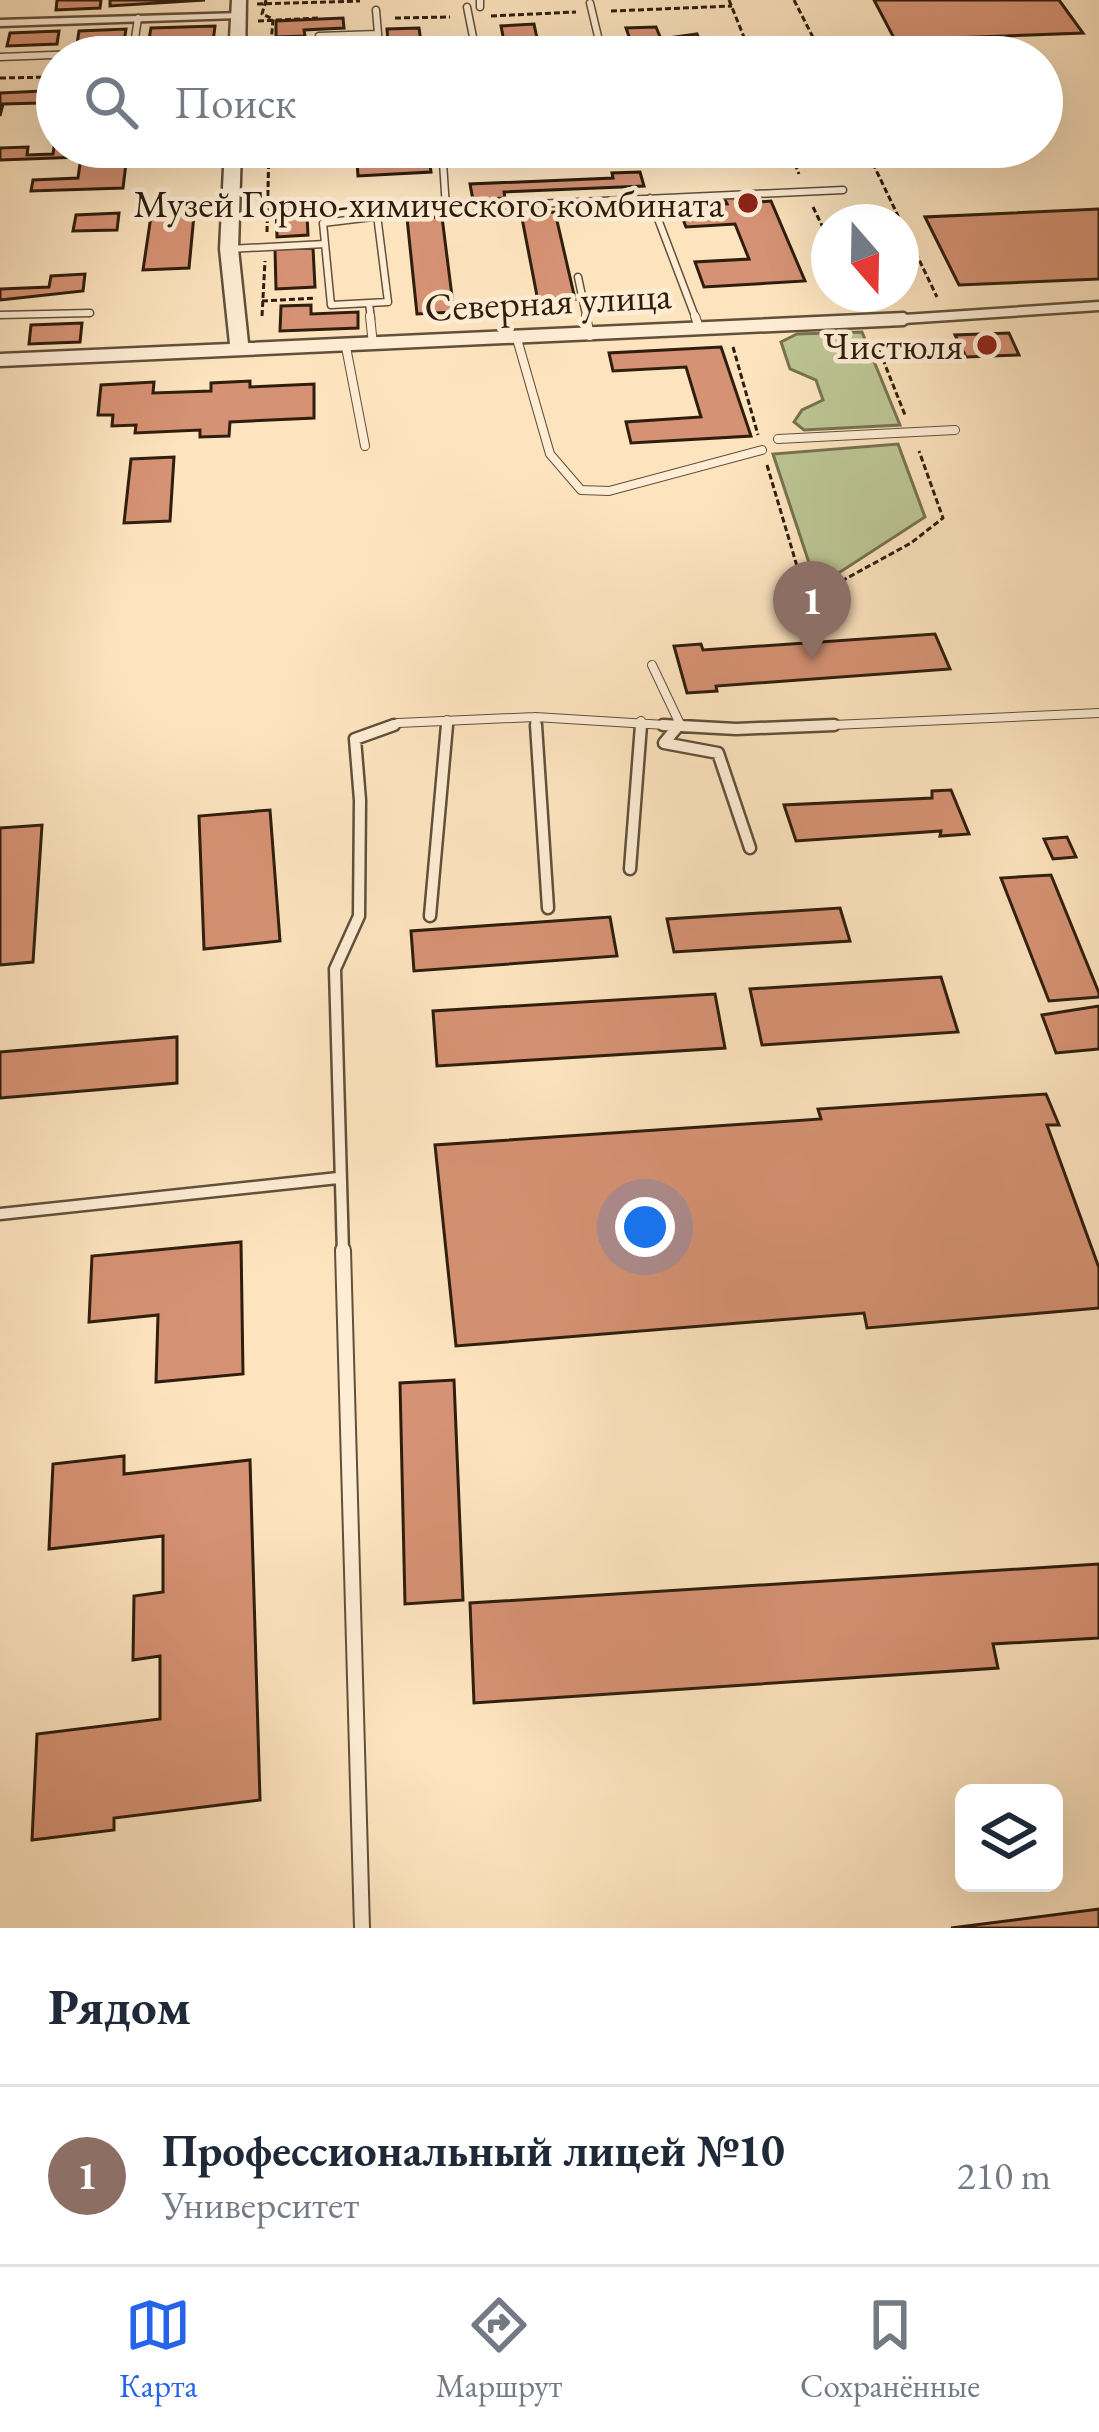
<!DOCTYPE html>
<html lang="ru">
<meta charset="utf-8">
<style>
body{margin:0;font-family:"EB Garamond",serif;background:#f6f6f7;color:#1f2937}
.controls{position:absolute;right:36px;bottom:36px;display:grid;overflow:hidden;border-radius:18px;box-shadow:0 12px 48px #0002}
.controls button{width:108px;height:108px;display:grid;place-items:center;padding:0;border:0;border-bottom:3px solid #e0e1e3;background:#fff;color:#1f2937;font:60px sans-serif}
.compass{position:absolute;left:811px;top:204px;width:108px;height:108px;border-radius:50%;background:#fff;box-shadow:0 12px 48px #0002;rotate:160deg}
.you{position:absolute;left:645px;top:1227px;width:42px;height:42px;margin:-30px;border:9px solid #fff;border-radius:50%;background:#1a73e8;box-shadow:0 0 0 18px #1a73e833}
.badge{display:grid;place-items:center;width:78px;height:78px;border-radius:50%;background:#2563eb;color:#fff;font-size:39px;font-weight:700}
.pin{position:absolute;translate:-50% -99px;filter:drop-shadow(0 3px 6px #0008)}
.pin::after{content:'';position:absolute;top:63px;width:42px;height:36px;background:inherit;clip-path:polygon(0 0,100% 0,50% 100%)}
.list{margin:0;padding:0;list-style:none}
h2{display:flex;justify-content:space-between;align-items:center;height:156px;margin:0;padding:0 48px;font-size:51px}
h2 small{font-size:39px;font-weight:400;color:#747a83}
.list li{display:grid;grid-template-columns:78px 1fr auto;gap:36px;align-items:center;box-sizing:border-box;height:180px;padding:0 48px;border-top:3px solid #e0e1e3}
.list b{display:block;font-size:45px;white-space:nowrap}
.list p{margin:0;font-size:39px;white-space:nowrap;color:#747a83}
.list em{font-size:39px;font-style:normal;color:#747a83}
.icon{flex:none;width:66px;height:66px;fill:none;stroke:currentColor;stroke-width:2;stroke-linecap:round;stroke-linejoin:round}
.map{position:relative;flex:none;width:1099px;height:1928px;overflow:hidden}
.search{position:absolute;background:#fff;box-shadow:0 12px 48px #0002;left:36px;right:36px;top:36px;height:132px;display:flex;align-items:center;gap:30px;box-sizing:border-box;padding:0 42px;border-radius:66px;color:#747a83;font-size:45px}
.sheet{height:336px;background:#fff}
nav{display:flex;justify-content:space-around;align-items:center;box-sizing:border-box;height:168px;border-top:3px solid #e0e1e3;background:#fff;font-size:33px;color:#747a83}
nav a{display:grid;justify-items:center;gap:6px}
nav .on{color:#2563eb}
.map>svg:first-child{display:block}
.green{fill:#bcc594;stroke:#767250;stroke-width:3}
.building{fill:#d69274;stroke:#2f1e0d;stroke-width:3}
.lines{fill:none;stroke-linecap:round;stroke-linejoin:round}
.service-far3-casing{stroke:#62503a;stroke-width:9}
.service-far2-casing{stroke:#62503a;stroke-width:10}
.service-far1-casing{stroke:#62503a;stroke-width:15}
.service-casing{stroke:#62503a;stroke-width:18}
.minor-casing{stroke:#62503a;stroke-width:5}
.tertiary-casing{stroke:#62503a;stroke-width:5}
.path{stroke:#2f1e0d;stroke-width:3;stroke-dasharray:6 3;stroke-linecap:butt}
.service-far3{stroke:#feedd5;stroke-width:6}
.service-far2{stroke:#feedd5;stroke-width:8}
.service-far1{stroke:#feedd5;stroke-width:10}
.service{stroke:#feedd5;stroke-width:14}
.minor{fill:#feedd5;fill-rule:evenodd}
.tertiary{fill:#feedd5;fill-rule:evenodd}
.poi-dot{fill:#8f2418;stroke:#feedd5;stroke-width:4.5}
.labels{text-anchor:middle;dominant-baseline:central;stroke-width:9;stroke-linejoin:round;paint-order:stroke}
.far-poi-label{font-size:39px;fill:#2f1e0d;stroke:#feedd5;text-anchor:end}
.far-street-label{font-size:39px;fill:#2f1e0d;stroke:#feedd5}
</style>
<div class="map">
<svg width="1099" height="1928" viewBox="0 0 1099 1928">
<rect width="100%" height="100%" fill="#fde4bf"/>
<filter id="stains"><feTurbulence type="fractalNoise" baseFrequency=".00167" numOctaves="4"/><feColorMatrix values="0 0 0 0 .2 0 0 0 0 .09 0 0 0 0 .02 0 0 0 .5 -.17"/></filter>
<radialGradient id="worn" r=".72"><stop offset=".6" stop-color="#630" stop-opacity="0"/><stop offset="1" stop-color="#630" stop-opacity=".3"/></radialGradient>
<path class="green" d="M862 332 900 425 804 430 794 422 802 410 823 400 816 380 790 369 781 342 797 334Z
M898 444 925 517 817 587 773 454Z"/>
<path class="building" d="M57 0H101L100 8 56 10Z
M110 0H205L110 6Z
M874 0H1059L1083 33 895 40Z
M343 18 344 28 304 30 305 36 276 37V21Z
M534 24 541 57H507L501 26Z
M215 26 213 42 149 39 151 28Z
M656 27 661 39 697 34 706 57H673L670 47 633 48 626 28Z
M419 28 423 57H389L387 29Z
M126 29 124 42 77 44 79 31Z
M59 31 57 44 7 46 10 33Z
M42 91 40 103 3 104 0 116V93Z
M28 147 27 155 53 154 54 147H128L123 188 31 191 33 180 78 178 81 157 0 160V148Z
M356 147H428L431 172 358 176Z
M674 147H741L743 151 676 153Z
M640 172 644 186 504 192 505 198 473 200 470 184 613 178 612 173Z
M756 197 759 202 771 201 805 281 704 287 695 262 749 259 735 224 686 227 678 207 727 204 724 198Z
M323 201 324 215H307L308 235 277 237 276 203Z
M1099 209V279L959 285 925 217Z
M555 212 575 299 538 301 521 213Z
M119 213 117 230 73 231 76 215Z
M194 215 189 268 143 270 151 216Z
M442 217 454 312 417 314 407 218Z
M313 248 315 287 276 289 275 249Z
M85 274 83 291 0 300V289L49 287 51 276Z
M311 305V314L358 312V328L280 331 281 306Z
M82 323 80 342 29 344 31 325Z
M1009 333 1019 355 966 357 955 335Z
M721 347 751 436 631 443 626 422 701 417 686 367 613 371 609 353Z
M250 381V387L314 384V418L230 422 229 436 200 437V430L135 433 136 425 112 426 113 415H98L101 385 154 382 153 393 211 391V383Z
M174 457 170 521 124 523 131 459Z
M935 634 950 669 716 686 717 691 687 693 674 646 701 644 703 650Z
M951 790 969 834 940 836 941 831 796 841 784 805 932 798V791Z
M270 810 280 941 204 949 199 816Z
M42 825 33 962 0 965V828Z
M1067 837 1076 857 1053 859 1044 839Z
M1051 875 1099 993V997L1049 1001 1001 878Z
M840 908 850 941 674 952 667 919Z
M610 917 617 956 414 971 411 931Z
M941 977 958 1032 762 1045 750 989Z
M715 994 725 1048 437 1066 433 1011Z
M1099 1006V1049L1056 1053 1042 1015Z
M177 1037V1083L0 1098V1052Z
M1046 1094 1059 1125H1047L1099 1268V1308L867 1328 864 1313 456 1346 435 1145 821 1119 818 1109Z
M241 1242 243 1374 156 1382 158 1315 89 1322 92 1256Z
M454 1380 463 1600 405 1604 400 1383Z
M124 1456V1474L250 1460 260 1800 114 1818V1830L32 1840 37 1734 160 1719V1656L133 1660 134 1596 163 1592V1536L49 1549 53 1464Z
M1099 1564V1638L993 1644 998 1668 474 1703 470 1603Z
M1099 1909V1928H951Z"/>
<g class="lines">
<defs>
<path id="service-far3" d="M480 0V7
M590 3 601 49
M467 7 477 57
M376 10 380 57
M0 57 105 53 134 45 138 18
M322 57 319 36 378 34
M442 147 446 208
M650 198 696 319
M229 249 325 244
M578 277 587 319
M369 303 388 302 377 215
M0 315 90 313
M371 319 369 303 331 305 323 223 446 208 843 190"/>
<path id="service-far2" d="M370 316 373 345
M586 316 590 336
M695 316 700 330
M517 339 550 454 581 490 609 491 762 450
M346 347 365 446
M778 439 955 430
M652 665 680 724 677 728
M535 717 536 728
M385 728 398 723 535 717 714 728
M446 728 447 720
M641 728V721
M766 728 1099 713"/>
<path id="service-far1" d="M536 725 548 908
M663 725 736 729 834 725
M679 725 664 743 718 753 750 848
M630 869 641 725
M430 916 447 725
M0 1214 338 1178
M343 1253 335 969 359 916 360 800 355 739 394 725"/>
<path id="service" d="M343 1250 362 1928"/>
<path id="minor" d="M242 13V17L238 18 0 26V20Z
M1099 302V310L904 323 897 319 904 315Z"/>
<path id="tertiary" d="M232 0H246L245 57H229Z
M225 147H241L238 249 248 343 904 313 913 319 904 325 0 366V354L230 344 220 249Z"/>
</defs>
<use href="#service-far3" class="service-far3-casing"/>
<use href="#service-far2" class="service-far2-casing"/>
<use href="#service-far1" class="service-far1-casing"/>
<use href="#service" class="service-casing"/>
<use href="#minor" class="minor-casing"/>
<use href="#tertiary" class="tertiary-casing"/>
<path class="path" d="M266 0 262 14 273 19 270 57
M729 0 752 57
M794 0 823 57
M257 4 360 1
M611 11 732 6
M491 16 576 12
M395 18 450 17
M258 21 318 18
M0 78 57 77
M788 147 799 174
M865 147 937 297
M813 207 829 240
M267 232 269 147
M262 301 316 298
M262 316 265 261
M876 342 905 415
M733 347 758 435
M767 465 807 600 911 543 943 518 919 451"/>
<use href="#service-far3" class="service-far3"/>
<use href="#service-far2" class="service-far2"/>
<use href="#service-far1" class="service-far1"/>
<use href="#service" class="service"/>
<use href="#minor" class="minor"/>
<use href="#tertiary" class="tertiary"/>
</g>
<g class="poi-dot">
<circle cx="748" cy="203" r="12"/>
<circle cx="987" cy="345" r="12"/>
</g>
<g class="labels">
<g class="far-poi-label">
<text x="724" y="203">Музей Горно-химического комбината</text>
<text x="963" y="345">Чистюля</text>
</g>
<g class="far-street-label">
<text transform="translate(548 301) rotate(-3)">Северная улица</text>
</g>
</g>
<rect width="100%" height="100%" filter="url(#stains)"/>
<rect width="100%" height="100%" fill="url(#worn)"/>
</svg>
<div class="controls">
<button><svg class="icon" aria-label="layers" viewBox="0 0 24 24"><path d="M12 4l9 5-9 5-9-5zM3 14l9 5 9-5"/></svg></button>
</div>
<svg class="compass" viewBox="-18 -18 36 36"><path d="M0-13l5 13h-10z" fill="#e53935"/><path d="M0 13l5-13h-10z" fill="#747a83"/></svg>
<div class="you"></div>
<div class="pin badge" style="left:812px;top:660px;background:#8d6e63">1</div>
<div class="search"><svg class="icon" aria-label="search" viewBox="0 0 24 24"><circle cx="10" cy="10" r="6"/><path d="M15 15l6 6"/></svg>Поиск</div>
</div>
<section class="sheet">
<h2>Рядом<small></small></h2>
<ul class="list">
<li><span class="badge" style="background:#8d6e63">1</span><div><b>Профессиональный лицей №10</b><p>Университет</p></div><em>210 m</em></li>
</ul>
</section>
<nav>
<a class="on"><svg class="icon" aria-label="map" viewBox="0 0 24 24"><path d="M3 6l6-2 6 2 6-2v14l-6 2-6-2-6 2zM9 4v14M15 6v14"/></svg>Карта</a>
<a><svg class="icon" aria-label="directions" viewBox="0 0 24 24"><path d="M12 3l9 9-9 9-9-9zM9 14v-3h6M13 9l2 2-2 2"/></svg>Маршрут</a>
<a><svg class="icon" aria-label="saved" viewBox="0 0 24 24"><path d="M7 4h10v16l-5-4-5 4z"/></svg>Сохранённые</a>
</nav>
